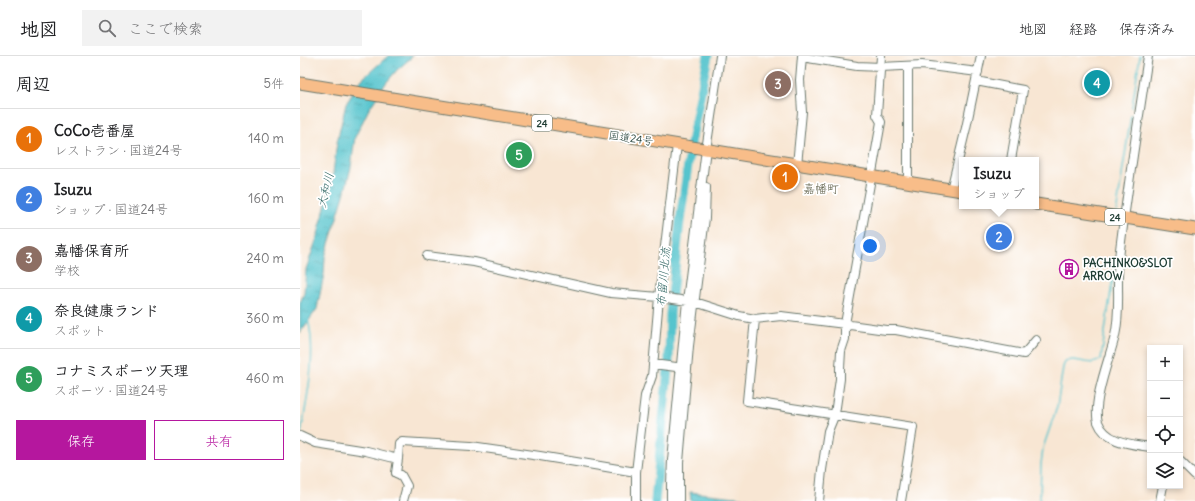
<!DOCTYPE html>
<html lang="ja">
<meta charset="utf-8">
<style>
body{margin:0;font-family:Delius,"Klee One",sans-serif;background:#f2f2f2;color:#202124}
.controls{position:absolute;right:12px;bottom:12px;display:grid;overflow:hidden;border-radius:0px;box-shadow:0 2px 6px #0003}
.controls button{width:36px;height:36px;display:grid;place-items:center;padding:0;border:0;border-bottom:1px solid #e0e0e0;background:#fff;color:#202124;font:20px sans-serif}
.you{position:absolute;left:570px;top:190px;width:14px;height:14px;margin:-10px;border:3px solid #fff;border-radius:50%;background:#1a73e8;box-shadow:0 0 0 6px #1a73e833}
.badge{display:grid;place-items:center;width:26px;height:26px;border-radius:50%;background:#b5179e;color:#fff;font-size:13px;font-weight:700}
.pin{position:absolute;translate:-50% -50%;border:2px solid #fff;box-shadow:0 1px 4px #0006}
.popup{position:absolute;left:659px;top:101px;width:80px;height:52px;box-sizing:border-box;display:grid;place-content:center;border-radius:0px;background:#fff;filter:drop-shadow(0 1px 3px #0005);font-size:13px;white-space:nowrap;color:#757577}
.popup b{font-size:15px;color:#202124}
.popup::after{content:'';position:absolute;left:50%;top:100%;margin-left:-8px;border:8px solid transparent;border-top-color:#fff}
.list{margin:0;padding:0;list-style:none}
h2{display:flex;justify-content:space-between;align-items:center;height:52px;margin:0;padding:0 16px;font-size:17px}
h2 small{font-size:13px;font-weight:400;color:#757577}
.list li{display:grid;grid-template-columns:26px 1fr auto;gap:12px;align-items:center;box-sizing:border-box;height:60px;padding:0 16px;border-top:1px solid #e0e0e0}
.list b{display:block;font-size:15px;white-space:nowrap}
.list p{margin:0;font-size:13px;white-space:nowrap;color:#757577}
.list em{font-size:13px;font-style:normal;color:#757577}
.actions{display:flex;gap:8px;padding:12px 16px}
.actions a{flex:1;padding:9px 0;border:1px solid #b5179e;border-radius:0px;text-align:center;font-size:14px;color:#b5179e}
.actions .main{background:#b5179e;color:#fff}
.icon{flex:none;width:22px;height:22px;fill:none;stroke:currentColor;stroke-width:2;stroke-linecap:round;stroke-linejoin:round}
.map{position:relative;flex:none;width:895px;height:445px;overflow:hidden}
header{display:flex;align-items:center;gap:24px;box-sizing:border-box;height:56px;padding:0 20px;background:#fff;border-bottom:1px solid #e0e0e0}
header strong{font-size:19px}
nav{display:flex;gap:22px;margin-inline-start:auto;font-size:14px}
.search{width:280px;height:36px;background:#f2f2f2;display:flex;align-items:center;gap:10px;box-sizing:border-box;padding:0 14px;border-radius:0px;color:#757577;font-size:15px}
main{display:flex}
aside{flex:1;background:#fff}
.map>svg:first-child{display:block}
.water{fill:url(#water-ripples);stroke:#3b8080}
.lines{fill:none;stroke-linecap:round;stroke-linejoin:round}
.stream{stroke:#57c4cd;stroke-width:1.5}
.river{stroke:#57c4cd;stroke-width:9}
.minor-casing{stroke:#6b786c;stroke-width:10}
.highway-casing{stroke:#6b786c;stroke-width:13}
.minor{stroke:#fff;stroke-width:8}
.highway{stroke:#f8bd89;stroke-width:11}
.labels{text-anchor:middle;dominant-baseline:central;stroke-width:3.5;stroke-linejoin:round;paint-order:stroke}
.shield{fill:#fff;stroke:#627771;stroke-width:1}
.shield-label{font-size:10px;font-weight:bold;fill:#1f3d34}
.street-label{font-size:11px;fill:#1f3d34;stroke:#fff}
.poi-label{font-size:11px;font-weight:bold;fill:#1f3d34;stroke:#fff;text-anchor:start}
.neighbourhood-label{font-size:12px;fill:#5e5f48;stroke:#fff}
.water-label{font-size:12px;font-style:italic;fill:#306662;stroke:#fff}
</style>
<header>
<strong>地図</strong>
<div class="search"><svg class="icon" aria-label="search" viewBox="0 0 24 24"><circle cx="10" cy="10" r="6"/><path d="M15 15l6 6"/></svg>ここで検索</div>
<nav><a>地図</a><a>経路</a><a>保存済み</a></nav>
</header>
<main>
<aside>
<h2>周辺<small>5件</small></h2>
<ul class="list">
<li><span class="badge" style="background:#e8710a">1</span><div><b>CoCo壱番屋</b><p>レストラン · 国道24号</p></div><em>140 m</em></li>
<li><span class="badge" style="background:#3f7fe0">2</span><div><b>Isuzu</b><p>ショップ · 国道24号</p></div><em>160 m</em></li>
<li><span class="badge" style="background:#8d6e63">3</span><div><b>嘉幡保育所</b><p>学校</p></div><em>240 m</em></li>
<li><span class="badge" style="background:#0f9aa8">4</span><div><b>奈良健康ランド</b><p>スポット</p></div><em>360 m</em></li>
<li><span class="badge" style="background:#2e9e5b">5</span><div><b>コナミスポーツ天理</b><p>スポーツ · 国道24号</p></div><em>460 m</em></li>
</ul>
<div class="actions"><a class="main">保存</a><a>共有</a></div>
</aside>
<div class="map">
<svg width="895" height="445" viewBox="0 0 895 445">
<defs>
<pattern id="water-ripples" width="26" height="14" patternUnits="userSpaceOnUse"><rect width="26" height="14" fill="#57c4cd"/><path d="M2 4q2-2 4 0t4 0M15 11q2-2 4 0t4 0" fill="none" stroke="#47a0a7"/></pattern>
</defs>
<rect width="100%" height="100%" fill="#fff"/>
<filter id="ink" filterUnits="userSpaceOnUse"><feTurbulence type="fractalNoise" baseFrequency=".025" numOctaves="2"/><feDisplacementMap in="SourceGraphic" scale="8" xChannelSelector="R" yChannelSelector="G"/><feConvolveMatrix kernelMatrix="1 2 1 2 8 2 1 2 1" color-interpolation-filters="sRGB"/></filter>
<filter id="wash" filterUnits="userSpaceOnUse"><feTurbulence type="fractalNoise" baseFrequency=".012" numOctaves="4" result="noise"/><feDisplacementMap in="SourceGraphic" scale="16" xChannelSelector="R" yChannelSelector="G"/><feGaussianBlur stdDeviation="0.9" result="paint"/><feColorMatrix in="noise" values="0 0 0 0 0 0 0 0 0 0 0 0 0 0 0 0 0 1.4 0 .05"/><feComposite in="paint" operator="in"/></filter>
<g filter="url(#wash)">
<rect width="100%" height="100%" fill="#f8e6d3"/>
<path class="water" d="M88 0H113L97 14 86 27 69 53 55 81 51 111 44 139 25 201 24 218 17 253 0 277V247L4 237 6 213 17 182 32 125 37 86 46 48 61 24Z
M390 436 473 445H391Z"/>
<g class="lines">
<path class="stream" d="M832 51 840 0
M817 156V152L831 59
M1 378C7 340 17 301 8 263
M740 445 741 408 743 392 757 351 763 311 765 306C777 299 790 313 801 303L814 214"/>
<path class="river" d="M355 445 369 304 370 258 380 165 392 81 408 0"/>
</g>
</g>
<g filter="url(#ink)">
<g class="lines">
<defs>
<path id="minor" d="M848 0C838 67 827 134 819 202 816 228 821 254 815 280 810 301 792 346 798 366 806 387 831 388 850 391
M502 1 557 10 581 11 622 9 678 16
M676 25 723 34 711 104
M497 109 502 56 500 24 502 0
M608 127V11
M651 134 666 72 681 0
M127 200 174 206 311 237 359 241 395 246 439 260 455 263 481 260 545 268
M455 263 447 345 613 371 601 445
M546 271 550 269 586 274H596L724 298 736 284
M353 308 384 312
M0 380 15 387 66 395 98 403
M880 405 895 420
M103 445 107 430 101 419 96 417 98 403 99 388 102 386 171 390 240 400 336 416
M336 445V416L345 340 352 320 354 300 359 241 377 89
M371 445V428L372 404 387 245 405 101 420 0
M379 445V406L389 290 405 162 406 131
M519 445 522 414 528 375 535 358 540 323V312L541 295 545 283V268L581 66 577 59 581 0
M860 445 863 430"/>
<path id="highway" d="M0 27 662 135
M736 148 895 173"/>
</defs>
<use href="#minor" class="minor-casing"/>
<use href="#highway" class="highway-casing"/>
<use href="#minor" class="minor"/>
<use href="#highway" class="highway"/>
</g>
</g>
<defs>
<symbol id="building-ring" viewBox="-11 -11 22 22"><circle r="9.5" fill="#fff" stroke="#b5179e" stroke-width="1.5"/><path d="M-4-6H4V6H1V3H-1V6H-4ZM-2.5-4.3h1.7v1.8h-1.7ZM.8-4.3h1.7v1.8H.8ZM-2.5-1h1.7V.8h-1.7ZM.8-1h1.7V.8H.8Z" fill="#b5179e"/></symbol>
</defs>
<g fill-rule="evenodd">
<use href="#building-ring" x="758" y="202" width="22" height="22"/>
</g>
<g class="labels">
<g class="shield">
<rect x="232" y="59" width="20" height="16" rx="3"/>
<rect x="805" y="153" width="20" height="16" rx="3"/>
</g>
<g class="shield-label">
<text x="242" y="67">24</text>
<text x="815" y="161">24</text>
</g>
<g class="street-label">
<text transform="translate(331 82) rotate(9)">国道24号</text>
</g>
<g class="poi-label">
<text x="783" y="207">PACHINKO&amp;SLOT<tspan x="783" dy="13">ARROW</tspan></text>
</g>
<g class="neighbourhood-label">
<text x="521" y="132">嘉幡町</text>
</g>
<g class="water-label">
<text transform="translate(25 134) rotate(-76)">大和川</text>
<text transform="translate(363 221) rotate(-85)">布留川北流</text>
</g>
</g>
</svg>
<div class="controls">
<button>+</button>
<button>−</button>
<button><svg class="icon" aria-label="locate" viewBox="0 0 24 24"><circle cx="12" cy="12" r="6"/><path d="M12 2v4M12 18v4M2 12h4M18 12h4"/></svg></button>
<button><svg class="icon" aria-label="layers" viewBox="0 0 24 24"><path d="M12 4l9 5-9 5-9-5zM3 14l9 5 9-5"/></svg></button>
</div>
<div class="you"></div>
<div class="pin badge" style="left:485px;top:121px;background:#e8710a">1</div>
<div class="pin badge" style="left:699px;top:181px;background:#3f7fe0">2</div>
<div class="popup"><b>Isuzu</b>ショップ</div>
<div class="pin badge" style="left:478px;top:28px;background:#8d6e63">3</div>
<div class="pin badge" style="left:797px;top:27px;background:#0f9aa8">4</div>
<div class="pin badge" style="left:219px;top:99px;background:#2e9e5b">5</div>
</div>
</main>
